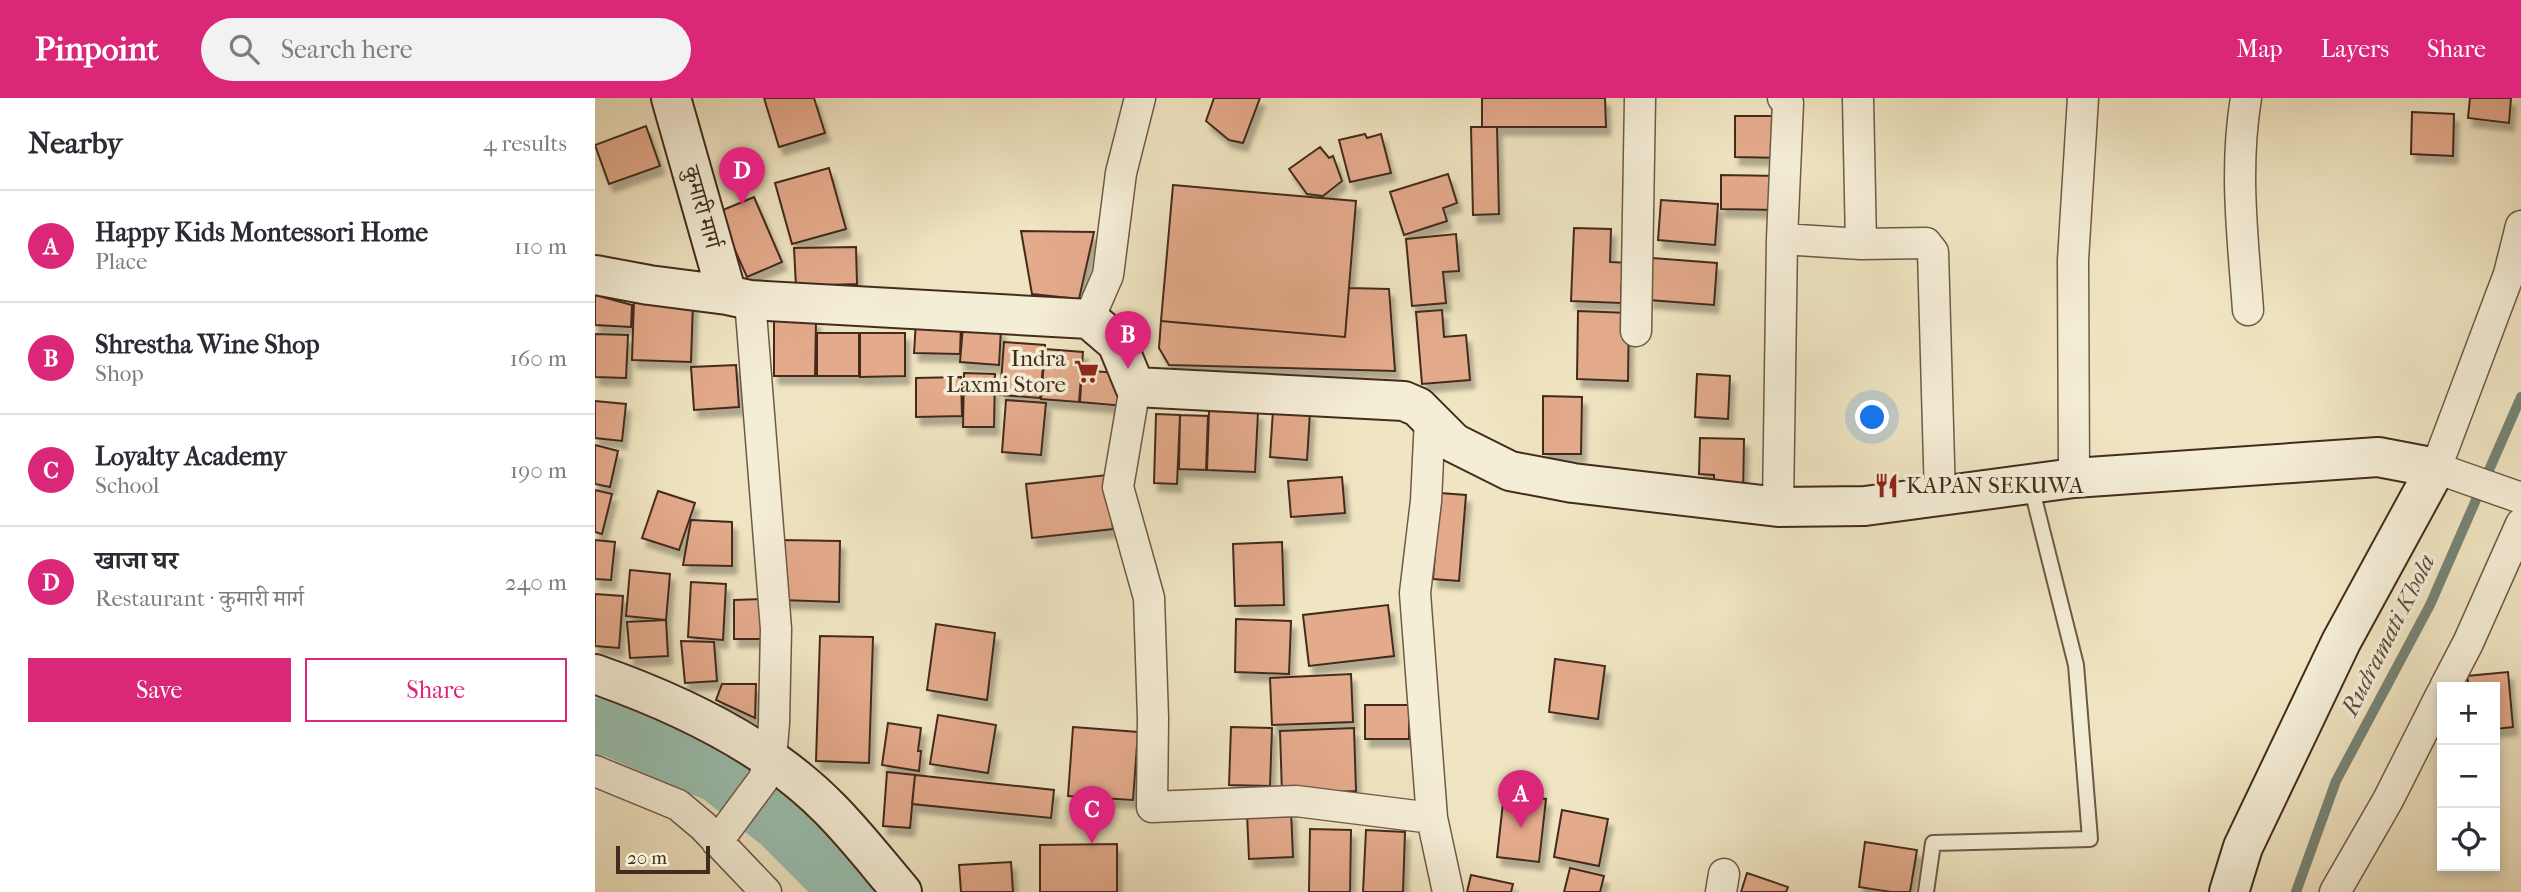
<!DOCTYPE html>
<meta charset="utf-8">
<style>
body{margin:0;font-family:"IM FELL French Canon","Noto Serif Devanagari",serif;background:#f2f2f3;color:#2b2b33}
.controls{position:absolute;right:21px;bottom:21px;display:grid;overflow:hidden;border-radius:0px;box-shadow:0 4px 10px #0003}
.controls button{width:63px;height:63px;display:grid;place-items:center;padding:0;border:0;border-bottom:2px solid #e1e1e2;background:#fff;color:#2b2b33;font:35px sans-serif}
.scale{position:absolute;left:21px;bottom:18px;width:94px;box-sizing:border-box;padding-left:7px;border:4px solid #432c1e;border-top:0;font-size:19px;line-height:24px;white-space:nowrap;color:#432c1e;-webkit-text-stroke:5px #f5eed7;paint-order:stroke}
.you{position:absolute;left:1278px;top:320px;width:24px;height:24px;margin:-18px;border:5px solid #fff;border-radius:50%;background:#1a73e8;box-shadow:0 0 0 10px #1a73e833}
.badge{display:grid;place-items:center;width:46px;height:46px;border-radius:50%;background:#db2777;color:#fff;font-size:23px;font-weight:700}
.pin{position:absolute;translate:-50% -58px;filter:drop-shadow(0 2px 4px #0008)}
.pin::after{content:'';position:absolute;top:37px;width:24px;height:21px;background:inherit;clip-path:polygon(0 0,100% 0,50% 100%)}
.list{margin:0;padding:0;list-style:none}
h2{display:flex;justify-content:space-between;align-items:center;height:91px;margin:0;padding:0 28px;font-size:30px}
h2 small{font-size:23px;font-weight:400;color:#7c7c81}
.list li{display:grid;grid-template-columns:46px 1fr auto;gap:21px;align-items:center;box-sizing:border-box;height:112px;padding:0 28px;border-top:2px solid #e1e1e2}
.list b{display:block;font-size:26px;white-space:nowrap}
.list p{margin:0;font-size:23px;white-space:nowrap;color:#7c7c81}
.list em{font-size:23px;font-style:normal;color:#7c7c81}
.actions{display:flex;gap:14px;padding:21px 28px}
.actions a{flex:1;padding:16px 0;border:2px solid #db2777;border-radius:0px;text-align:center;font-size:24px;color:#db2777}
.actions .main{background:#db2777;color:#fff}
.icon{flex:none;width:38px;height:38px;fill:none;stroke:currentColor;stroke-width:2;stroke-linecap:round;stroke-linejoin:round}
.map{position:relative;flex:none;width:1926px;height:794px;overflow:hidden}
header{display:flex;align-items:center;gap:42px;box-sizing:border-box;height:98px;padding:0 35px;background:#db2777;color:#fff}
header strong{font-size:33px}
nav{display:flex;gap:38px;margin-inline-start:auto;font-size:24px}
.search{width:490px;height:63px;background:#f2f2f3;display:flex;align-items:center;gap:18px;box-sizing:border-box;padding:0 24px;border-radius:38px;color:#7c7c81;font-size:26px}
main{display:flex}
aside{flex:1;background:#fff}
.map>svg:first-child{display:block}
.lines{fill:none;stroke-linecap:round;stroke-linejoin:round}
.stream{stroke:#778476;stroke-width:10}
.river{stroke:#9abfb0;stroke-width:56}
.building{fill:#e4aa8c;stroke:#432c1e;stroke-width:2;filter:url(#shadow)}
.lane-casing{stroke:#6e5a47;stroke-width:18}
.street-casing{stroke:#6e5a47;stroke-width:33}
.secondary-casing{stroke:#432c1e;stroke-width:42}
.lane{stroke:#f5eed7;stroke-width:14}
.street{stroke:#f5eed7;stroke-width:30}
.secondary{stroke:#f5eed7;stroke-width:38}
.labels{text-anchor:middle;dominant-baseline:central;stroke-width:7;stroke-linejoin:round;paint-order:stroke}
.street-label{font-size:23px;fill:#432c1e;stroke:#f5eed7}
.poi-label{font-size:23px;fill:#432c1e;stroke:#f5eed7;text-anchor:end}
.water-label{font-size:24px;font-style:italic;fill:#595142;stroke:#f5eed7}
</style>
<header>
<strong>Pinpoint</strong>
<div class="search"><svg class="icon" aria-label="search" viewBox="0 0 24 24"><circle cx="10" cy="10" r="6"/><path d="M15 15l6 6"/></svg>Search here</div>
<nav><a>Map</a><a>Layers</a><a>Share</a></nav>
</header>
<main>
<aside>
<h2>Nearby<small>4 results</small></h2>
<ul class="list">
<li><span class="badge">A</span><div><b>Happy Kids Montessori Home</b><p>Place</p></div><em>110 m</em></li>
<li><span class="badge">B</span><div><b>Shrestha Wine Shop</b><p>Shop</p></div><em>160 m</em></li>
<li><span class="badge">C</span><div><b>Loyalty Academy</b><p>School</p></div><em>190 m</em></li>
<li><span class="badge">D</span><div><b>खाजा घर</b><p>Restaurant · कुमारी मार्ग</p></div><em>240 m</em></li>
</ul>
<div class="actions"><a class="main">Save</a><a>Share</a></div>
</aside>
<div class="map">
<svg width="1926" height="794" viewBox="0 0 1926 794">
<defs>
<filter id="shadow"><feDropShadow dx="4.5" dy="8" stdDeviation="2" flood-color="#0004"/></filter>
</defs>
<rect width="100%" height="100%" fill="#f0e5c2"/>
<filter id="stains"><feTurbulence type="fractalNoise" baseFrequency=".00286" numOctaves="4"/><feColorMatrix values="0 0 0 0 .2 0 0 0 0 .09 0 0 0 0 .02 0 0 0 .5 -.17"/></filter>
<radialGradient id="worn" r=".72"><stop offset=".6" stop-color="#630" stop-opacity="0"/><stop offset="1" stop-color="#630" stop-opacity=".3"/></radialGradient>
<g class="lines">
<path class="stream" d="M1701 794 1741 683 1835 507 1926 299"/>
<path class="river" d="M0 628 20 632 123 677 184 725 253 794"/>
</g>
<path class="building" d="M169 0H219L230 35 184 49Z
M619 0H665L648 45 634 42 611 23Z
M887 0H1010L1011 29H887Z
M1875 0H1916L1914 25 1873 20Z
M1817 14 1859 16 1858 58 1816 56Z
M1140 18H1187V60L1140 59Z
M51 28 65 68 14 86 0 47Z
M876 29H902L904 116 878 117Z
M770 36 772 40 786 36 796 75 755 84 744 42Z
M725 49 734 60 738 58 747 83 728 98 712 96 694 71Z
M234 70 251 131 197 146 180 85Z
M853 76 862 105 848 110 852 123 809 137 795 94Z
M1126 77 1184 78V112L1126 111Z
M578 87 761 103 750 239 566 223Z
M159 99 187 164 152 179 123 114Z
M1066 102 1123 106 1120 147 1063 142Z
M979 130 1016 131 1015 164 1037 165 1036 189 1026 188V205L976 203Z
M426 133 499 134 484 201 437 196Z
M861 136 864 173 848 174 851 205 817 208 811 141Z
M261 149 262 186 201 188 199 150Z
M1057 160 1122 165 1119 207 1054 202Z
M754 190 794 191 800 273 574 267 564 250 566 223 750 239Z
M0 197 37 207 36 229 0 227Z
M39 201 98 203 96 264 37 262Z
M847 212 849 239 871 237 875 282 827 286 821 214Z
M983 213 1034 215 1033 283 982 281Z
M179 222H221L220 278H179Z
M321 223 366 225 365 256 319 255Z
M368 228 406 231 404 267 365 264Z
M222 235H264V278H222Z
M265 235H310V278L265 279Z
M0 236 33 237 31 280 0 279Z
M409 244 450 247 445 300 405 297Z
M450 251 488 254 484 304 446 301Z
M141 267 144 309 99 312 96 269Z
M487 272 532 276 530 308 485 304Z
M369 275 400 276 399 329H368Z
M1102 276 1135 278 1133 321 1100 319Z
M366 279 367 318 321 319V280Z
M948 298 987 299 986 356H948Z
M411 302 451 305 446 357 407 354Z
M0 303 31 306 27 343 0 340Z
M678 312 715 314 712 362 675 359Z
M614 313 663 314 660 374 612 372Z
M561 316 585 317 582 386 559 385Z
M585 317 613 318 611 372 584 371Z
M1105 340 1149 341 1148 398 1119 397V377L1104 376Z
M0 347 23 353 15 389 0 386Z
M512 377 518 431 437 440 431 386Z
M747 379 750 415 696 419 693 383Z
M0 392 17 396 7 436 0 434Z
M63 393 100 405 84 452 47 440Z
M845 395 871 397 864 483 838 481Z
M96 422 137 424V468L88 467Z
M0 442 20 444 16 482 0 481Z
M187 442 245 443 244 504 186 502Z
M687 444 689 507 640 508 638 446Z
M35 472 75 476 71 522 31 518Z
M96 484 131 486 128 542 93 539Z
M0 496 28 498 24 550 0 548Z
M167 501 168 541H139V502Z
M793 507 799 558 714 568 708 517Z
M641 521 696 523 694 576 640 574Z
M71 522 73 558 35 560 32 524Z
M341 526 400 535 392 602 332 592Z
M225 538 278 539 274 665 221 663Z
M86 543 119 544 122 583 90 585Z
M960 561 1010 568 1003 621 954 614Z
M1913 574 1918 629 1900 631V589H1874L1872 578Z
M756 576 758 624 677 627 675 580Z
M127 586H161L160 620 121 602Z
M770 607H814V641H770Z
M343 617 401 627 393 675 335 666Z
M293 625 326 630 323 653H326L324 673 287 667Z
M478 629 543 634 538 702 473 698Z
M636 629 677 630 675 688 634 687Z
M759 630 761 693 687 696 685 633Z
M292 674 320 677 315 730 288 728Z
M320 677 459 692 456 720 317 706Z
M909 696 951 701 944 764 902 759Z
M967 712 1013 721 1004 768 959 759Z
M696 713 698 759 654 761 652 715Z
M715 731 756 732 755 794H714Z
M771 732 810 734 808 794H768Z
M1270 744 1322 752 1315 794H1296L1264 789Z
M522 746V794H445V747Z
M416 764 418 794H366L364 767Z
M975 770 1009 778 1005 794H969Z
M1152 775 1193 789 1191 794H1146Z
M876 777 918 786 916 794H872Z"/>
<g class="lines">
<defs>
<path id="lane" d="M1331 794 1338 745 1495 741 1481 567 1436 388"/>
<path id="street" d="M1263 0 1266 146
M1651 0C1639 72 1648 141 1653 212
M1926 128 1914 176 1841 370 1926 400
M1187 141 1266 146 1331 145 1338 154 1345 399
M494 221 513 177 526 75 545 0
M1041 233 1045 0
M540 289 523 389 554 500 558 620 557 709 701 703 837 720
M835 320 831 403 820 495 837 720 853 794
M1479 380 1478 162 1488 0
M1183 409 1187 141 1193 5 1188 0
M1850 589 1873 545 1926 426
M0 673 83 707 108 728 171 794
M122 744 168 682 176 661 179 625 181 531 155 202
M1126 794 1129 776
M1740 794 1793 702 1847 595"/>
<path id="secondary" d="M76 0 132 197 155 202 494 221 522 245 540 289 809 303 823 309 859 345 915 373 978 385 1183 409 1270 408 1479 380 1783 359 1841 370 1746 544 1648 749 1634 794
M0 177 54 187 132 197
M0 576C83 605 171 646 234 710 260 736 283 766 307 794"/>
</defs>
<use href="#lane" class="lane-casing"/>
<use href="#street" class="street-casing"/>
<use href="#secondary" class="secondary-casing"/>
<use href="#lane" class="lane"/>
<use href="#street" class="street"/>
<use href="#secondary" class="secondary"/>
</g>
<defs>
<symbol id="supermarket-bare" viewBox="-9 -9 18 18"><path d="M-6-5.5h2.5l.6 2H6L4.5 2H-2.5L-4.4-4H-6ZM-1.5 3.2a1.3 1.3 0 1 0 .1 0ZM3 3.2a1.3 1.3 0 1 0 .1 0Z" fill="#8f2418" stroke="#f5eed7" stroke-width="2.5" paint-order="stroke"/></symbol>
<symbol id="restaurant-bare" viewBox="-9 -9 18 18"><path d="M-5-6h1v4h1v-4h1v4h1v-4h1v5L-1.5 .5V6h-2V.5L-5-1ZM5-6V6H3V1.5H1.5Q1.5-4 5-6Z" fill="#8f2418" stroke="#f5eed7" stroke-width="2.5" paint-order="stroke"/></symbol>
</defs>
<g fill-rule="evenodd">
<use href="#supermarket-bare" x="474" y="256" width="35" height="35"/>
<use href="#restaurant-bare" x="1274" y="370" width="35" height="35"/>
</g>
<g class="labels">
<g class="street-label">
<text transform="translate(107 109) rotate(74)">कुमारी मार्ग</text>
</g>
<g class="poi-label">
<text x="471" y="260">Indra<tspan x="471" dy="26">Laxmi Store</tspan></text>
<text x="1311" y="387" text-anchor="start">KAPAN SEKUWA</text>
</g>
<g class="water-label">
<text transform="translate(1793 537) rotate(-63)">Rudramati Khola</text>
</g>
</g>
<rect width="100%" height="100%" filter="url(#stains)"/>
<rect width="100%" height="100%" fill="url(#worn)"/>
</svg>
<div class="controls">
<button>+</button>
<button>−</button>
<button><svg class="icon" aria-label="locate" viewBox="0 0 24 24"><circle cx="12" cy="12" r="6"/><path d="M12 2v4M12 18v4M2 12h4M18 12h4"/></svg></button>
</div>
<div class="scale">20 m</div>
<div class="you"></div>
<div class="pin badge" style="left:926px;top:730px">A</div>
<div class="pin badge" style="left:533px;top:271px">B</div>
<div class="pin badge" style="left:497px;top:746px">C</div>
<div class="pin badge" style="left:147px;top:107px">D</div>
</div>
</main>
